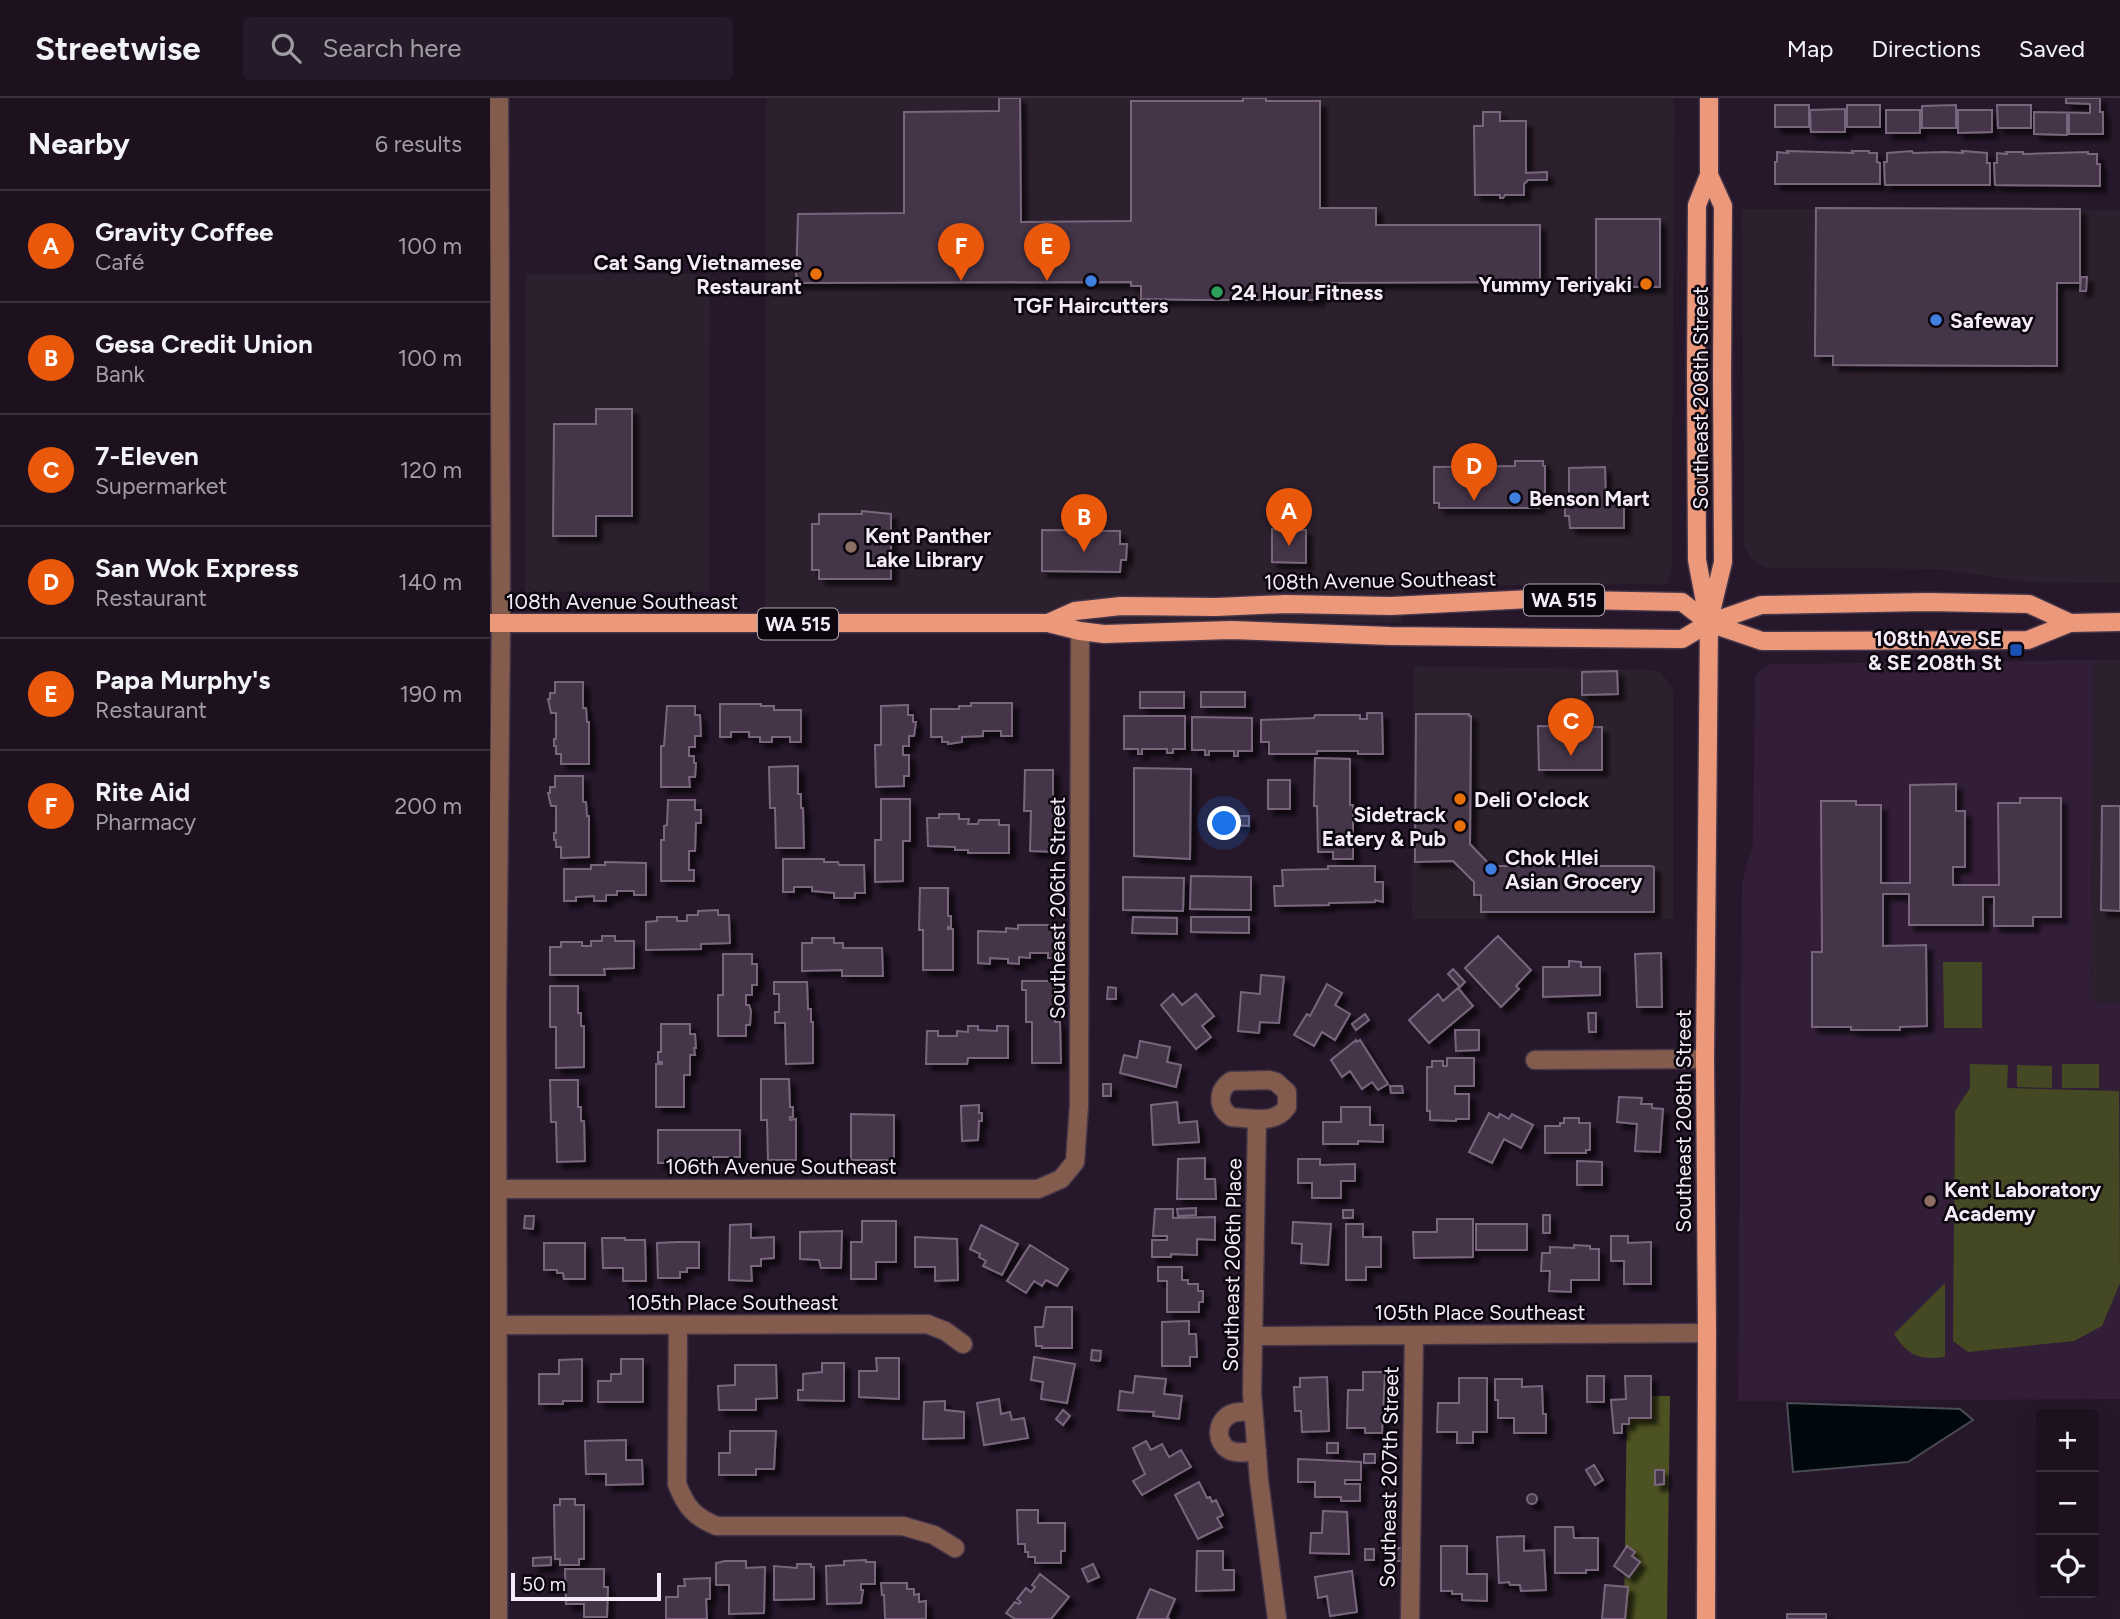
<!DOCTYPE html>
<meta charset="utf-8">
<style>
body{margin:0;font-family:Figtree,sans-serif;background:#251a29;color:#f1f3f6}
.controls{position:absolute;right:21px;bottom:21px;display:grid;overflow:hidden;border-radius:7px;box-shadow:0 7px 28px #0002}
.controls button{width:63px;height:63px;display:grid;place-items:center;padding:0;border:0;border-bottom:2px solid #3b313e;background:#1d1120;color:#f1f3f6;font:35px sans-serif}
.scale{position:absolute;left:21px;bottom:18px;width:150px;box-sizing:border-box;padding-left:7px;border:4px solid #f5ebf8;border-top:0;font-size:19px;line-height:24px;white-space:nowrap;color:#f5ebf8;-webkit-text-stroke:5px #0c060e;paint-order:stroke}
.you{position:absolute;left:735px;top:726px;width:24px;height:24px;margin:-18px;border:5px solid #fff;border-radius:50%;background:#1a73e8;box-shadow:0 0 0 10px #1a73e833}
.badge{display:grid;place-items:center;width:46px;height:46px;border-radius:50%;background:#ea580c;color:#fff;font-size:23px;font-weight:700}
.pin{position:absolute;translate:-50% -58px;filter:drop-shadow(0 2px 4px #0008)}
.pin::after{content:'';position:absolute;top:37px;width:24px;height:21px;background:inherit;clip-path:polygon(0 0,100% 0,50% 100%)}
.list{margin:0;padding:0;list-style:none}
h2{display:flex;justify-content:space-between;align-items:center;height:91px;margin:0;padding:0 28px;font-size:30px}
h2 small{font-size:23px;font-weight:400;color:#a09da5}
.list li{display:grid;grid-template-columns:46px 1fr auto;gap:21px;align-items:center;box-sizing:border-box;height:112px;padding:0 28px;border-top:2px solid #3b313e}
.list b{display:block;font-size:26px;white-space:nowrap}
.list p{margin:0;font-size:23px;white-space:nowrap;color:#a09da5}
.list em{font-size:23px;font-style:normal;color:#a09da5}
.icon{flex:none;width:38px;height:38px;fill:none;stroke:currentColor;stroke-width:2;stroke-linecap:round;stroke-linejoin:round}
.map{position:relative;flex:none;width:1630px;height:1521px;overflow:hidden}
header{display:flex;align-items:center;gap:42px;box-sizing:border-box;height:98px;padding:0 35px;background:#1d1120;border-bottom:2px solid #3b313e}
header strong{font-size:33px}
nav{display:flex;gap:38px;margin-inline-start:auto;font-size:24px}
.search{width:490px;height:63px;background:#251a29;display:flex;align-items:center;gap:18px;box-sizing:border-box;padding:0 24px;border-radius:7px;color:#a09da5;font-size:26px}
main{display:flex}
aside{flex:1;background:#1d1120}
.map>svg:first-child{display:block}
.commercial{fill:#2d202e}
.built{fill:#321e37}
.green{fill:#444923}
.forest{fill:#4d5222}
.water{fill:#00080e;stroke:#4a4c54;stroke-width:2}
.building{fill:#453449;stroke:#79667d;stroke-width:2;filter:url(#shadow)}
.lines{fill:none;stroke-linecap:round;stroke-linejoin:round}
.minor-casing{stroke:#443548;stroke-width:21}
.major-casing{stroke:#443548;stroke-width:21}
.minor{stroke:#845c4d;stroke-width:18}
.major{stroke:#ec987b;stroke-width:18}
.food-dot{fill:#e8710a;stroke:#0c060e;stroke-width:2.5}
.shop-dot{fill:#3f7fe0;stroke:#0c060e;stroke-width:2.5}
.leisure-dot{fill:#2e9e5b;stroke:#0c060e;stroke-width:2.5}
.education-dot{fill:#8d6e63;stroke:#0c060e;stroke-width:2.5}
.transit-dot{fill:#1a4fb4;stroke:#0c060e;stroke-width:2.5}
.labels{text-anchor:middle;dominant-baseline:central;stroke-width:5;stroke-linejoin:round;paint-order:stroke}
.shield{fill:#0c060e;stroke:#afa6b2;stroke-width:2}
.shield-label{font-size:19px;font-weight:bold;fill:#f5ebf8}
.poi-label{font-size:21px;font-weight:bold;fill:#f5ebf8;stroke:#0c060e;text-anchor:start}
.street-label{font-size:21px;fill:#f5ebf8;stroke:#0c060e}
</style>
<header>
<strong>Streetwise</strong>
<div class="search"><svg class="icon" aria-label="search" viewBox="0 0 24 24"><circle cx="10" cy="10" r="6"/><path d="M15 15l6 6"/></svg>Search here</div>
<nav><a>Map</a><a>Directions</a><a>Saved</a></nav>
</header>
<main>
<aside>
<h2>Nearby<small>6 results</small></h2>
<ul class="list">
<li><span class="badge">A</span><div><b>Gravity Coffee</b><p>Café</p></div><em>100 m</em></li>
<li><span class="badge">B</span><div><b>Gesa Credit Union</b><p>Bank</p></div><em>100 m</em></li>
<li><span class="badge">C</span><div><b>7-Eleven</b><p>Supermarket</p></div><em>120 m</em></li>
<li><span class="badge">D</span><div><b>San Wok Express</b><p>Restaurant</p></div><em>140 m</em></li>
<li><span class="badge">E</span><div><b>Papa Murphy's</b><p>Restaurant</p></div><em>190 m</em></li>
<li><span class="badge">F</span><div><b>Rite Aid</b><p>Pharmacy</p></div><em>200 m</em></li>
</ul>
</aside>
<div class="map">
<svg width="1630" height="1521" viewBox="0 0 1630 1521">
<defs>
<filter id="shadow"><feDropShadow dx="6" dy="6" stdDeviation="2" flood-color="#0009"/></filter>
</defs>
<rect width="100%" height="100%" fill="#27172b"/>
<path class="commercial" d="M276 0H1184L1182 469 1177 486 913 488 912 525 743 523 275 526Z
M1252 111 1630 112V485L1539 484 1448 471 1278 470 1266 465 1260 459 1254 448Z
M36 176H220L219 494H35Z
M1604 562H1630V905H1600Z
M924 568 1159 572 1171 574 1183 591V821H922Z"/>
<path class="built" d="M1604 562 1600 904 1630 905V1301L1248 1303 1252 784 1263 745 1265 577 1279 566Z"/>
<path class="green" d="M1453 864H1492V930H1454Z
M1480 966 1518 967 1517 990 1629 993 1630 1185 1612 1228 1584 1243 1478 1254 1463 1243 1465 1013 1480 990Z
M1572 966H1609V990H1572Z
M1527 967 1562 968V990L1527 989Z
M1455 1185V1259C1430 1262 1418 1258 1404 1236Z"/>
<path class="forest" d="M1137 1298H1180L1177 1521H1134Z"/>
<path class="water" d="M1297 1305 1470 1311 1483 1322 1418 1364 1303 1374Z"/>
<path class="building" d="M509 0H530L531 124 641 123V3H753V0H776V3H830V110H886V127H1050V184L829 185V202H707L651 201V188H641V184L306 185 308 116 414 115V14L509 13Z
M1576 0H1610V14H1613V36H1579V16H1577V37L1544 36V14L1600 15V6L1576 5Z
M1285 7H1319V29H1285Z
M1357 7H1390V29H1357Z
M1466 7V30H1432V8Z
M1507 7H1541V30H1508Z
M1355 11V34H1321L1320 12Z
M1396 12H1430V35H1396Z
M1468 12H1502V34L1468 35Z
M993 14H1010V23H1036V75L1057 74V82H1038L1034 86V97H1015L1013 100H1010V97H985L984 28H993Z
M1297 53 1363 55 1362 53H1379V55H1387V64L1390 65V86H1285V64H1287V54L1298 55Z
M1422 53 1423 55 1455 54 1473 55 1472 53 1497 55V65H1500V87H1395L1394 64H1397V55Z
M1516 54H1533V56L1598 54V56H1607V66H1610V88L1505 87 1504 65H1507V55L1517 56Z
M1326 110 1590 111V185H1567V268L1343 267V258H1325Z
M1106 121H1170V189H1106Z
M1591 179H1597L1596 193H1590Z
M106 311H142V418H106V438H63L64 326H106Z
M1025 363H1053V368H1055V405H1049V410H949V405H944V369L1025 368Z
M1115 369 1116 404H1134V430H1080L1079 418H1075V405H1079V370Z
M372 413 401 416V481H329V472H322V426H329V416H372Z
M575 414H595V432H575Z
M782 431 816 432V465L782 464Z
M552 432 630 433V446H637L636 462H631L630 474 552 473Z
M1127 573 1128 596 1092 597V574Z
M65 584H93V610H96L97 624H99V666H71V656H66V648H64V641H66V615H61L58 601H60V595H65Z
M650 594H694V610H650Z
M711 594H755V609H711Z
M481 605H522V638H511V633H493V638L472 639V644L458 646V644H452V639H441V611H469V608H481Z
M230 606H271V608H284V612H311V644H300V639H282V644H270V639H259V634H241V639H230Z
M418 607V617H423V624H426L424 638H419V648H413V657H419V678H414V688L386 689 385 647H391V608Z
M177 608H205V617H210L211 638H205V649H199V658H204V665H206L205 679H199L200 689H171V648H174Z
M877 615H892L893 656H868V653H827V656H779V644H771V622L824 620 825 617H870V621H877Z
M926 616H979V618H981L980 746 1001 768H1161L1164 769V814H991V797H984V784L963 763 925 764Z
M634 618H695V651H683V655H677V651H652V656H648V651H634Z
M702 619 762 620V653H748V658H744V653H719V657H715V652H702Z
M1048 628 1112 629V672H1049Z
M825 660 860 661V707H863V761H843V754H828L827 708H824V704Z
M308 668V696H311V710H313L314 750H286L285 710H280L279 669Z
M644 670 701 671 700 761 644 758Z
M535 672H563V700H566V712H569L568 754 540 753 541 713H534Z
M65 678H93V704H96L97 718H99V759L71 760V749H66V742H64V735H66V708H61L58 695H60V689H65Z
M778 682H800V711H778Z
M1466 686V713H1475V769H1463V787H1509L1508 705H1530V700H1571V819H1543V828H1504V799H1493V827H1419V796H1393V848L1436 847 1437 928 1410 929V932H1361V929H1322V854H1332L1331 703H1366V707H1391V785H1420V687Z
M391 701H420V743H413V783L385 784V742H391Z
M178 702H205V712H211V725H206L205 753H199V772H204V783H171V742H174V728L177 727Z
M1612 708H1630V813L1611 812Z
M449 716H469V721H479L478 726H488L489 722H509V727H519V755H478V752H465V749L438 748 437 720H449Z
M744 718H759V728L744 727Z
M293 761H334V764H348L349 767H374L375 795H365V800H344V795L322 793V789H304V794H293Z
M115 764 156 765V797H144V793H127V797H116V803H104V798L86 799V803H74V771H101V767H115Z
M838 768H885V784H893V804L885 802V804L839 805V807L785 808 784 788H793L792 772 838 771Z
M701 778 761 779V812L700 811Z
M633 779 694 780 693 813 633 812Z
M430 790H458V818H461V829H458V831H463V872H433V832H429Z
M228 812V817H239L240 845 211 846V851L156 852V824L167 823V819H187V823H197V817H208V813Z
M643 819 687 820V836L642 835Z
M701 819H759V835L701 834Z
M528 827H570L569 860H558V855H540V860L529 859V866L518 865V861L500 860V866L488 865V833L516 834V830L528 831Z
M112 838H125V843H144V870L114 871 115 877H60V849H71V844H92V848H101V843H112Z
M1008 838 1041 872 1026 888 1029 891 1011 909 975 870Z
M322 840H344V845H353V850H392L393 878H352V872L312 873V845H322Z
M1171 855 1172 909H1147L1145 856Z
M233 856H262V866H267V887H262V897H256V907H259L261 913 260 927H256V938H228V897H233Z
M1079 863 1091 864V869H1110V897L1053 899V869H1079Z
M963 871 975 884 970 889 958 876Z
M771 877 794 879 789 925 770 924 769 935 748 933 751 894 770 896Z
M532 883H565V924H570L571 965H542V924H536V892H532Z
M284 884H317L318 911H321V924H323V965L296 966 295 925H285V914H289V896H284Z
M837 886 852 895 845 907 860 916 845 942 832 934 824 948 804 937 817 916 820 918Z
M60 888H88V915H91V928H94V969L66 970V929H60Z
M618 889 626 890V901H617Z
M968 890 983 908 939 945 919 922 948 896 953 903Z
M683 896 692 907 706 896 724 918 712 928 721 939 706 951 671 907Z
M1098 915H1106V934H1099Z
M875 916 879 922 866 932 862 926Z
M171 926H200V936H205L206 950H204L205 957H200V977H194V1009H166V966H172V964H168V954H171Z
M478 928H488V932L507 933V928H518V960H478L477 966H436L437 933H448V938H467V933L478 934Z
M965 932H989V952L966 953Z
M866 942 867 944 870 942 898 986 888 992 882 984 872 991 860 973 852 979 841 962Z
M650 943 680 949 677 964 691 967 686 989 630 975 634 957 647 960Z
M957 960H984V988H965V996H979V1021H966V1023L940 1022V1013H937V969H942V963H953V968H957Z
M271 981H299L300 1009H303V1019H300V1022L306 1021V1062H278L277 1022H271Z
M60 982H88V1009H91V1023H94L95 1063 67 1064 66 1024H61Z
M613 986H621V998H613Z
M900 988H912L913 995H901Z
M1129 999 1152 1000 1151 1006H1162V1010L1173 1011 1170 1054 1145 1053 1147 1026 1127 1024Z
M687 1004 689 1025 707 1023 709 1044 663 1047 661 1007Z
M489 1007V1015H492V1023H489L488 1042 472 1043 471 1008Z
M851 1009H880V1027H893V1044L868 1043V1046H833V1024H851Z
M999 1015 1008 1020 1010 1016 1019 1021 1022 1016 1043 1027 1031 1050 1014 1041 1002 1065 979 1054Z
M361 1016 404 1017V1062H361Z
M1074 1020H1089V1025H1100V1052H1096V1055H1055V1028H1070V1025H1074Z
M168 1032H250V1059H223V1062H209V1065H168Z
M715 1060V1081H725L726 1101H687L688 1061Z
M808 1061H830V1067L865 1066V1083H851V1100H822V1085H808Z
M1087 1063 1112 1064V1087H1087Z
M706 1110V1117L688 1118 687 1111Z
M665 1111H683V1120L725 1119V1142L707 1141V1157L681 1156V1159H662V1142H677V1138H663Z
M853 1112H863V1120H853Z
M1053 1117H1060V1135H1053Z
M35 1118H44L43 1131 34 1130Z
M947 1121H983V1159L924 1160 923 1134H947Z
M372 1123H406V1164H386V1181H361V1144H372Z
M803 1124 841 1126 838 1167 811 1165 812 1146 802 1145Z
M261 1126V1140L284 1139V1160L271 1161V1168H261L262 1183 239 1182 240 1127Z
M856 1126H873V1139H891V1169H876V1182H856Z
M986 1126H1037V1152H986Z
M491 1127 528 1146 512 1177 493 1168 496 1163 489 1159 490 1156 480 1151Z
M352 1133 351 1170H331L329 1162 310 1161V1134Z
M1121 1138H1138V1145L1161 1144V1186H1134V1163H1121Z
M425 1139 467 1141 468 1182 445 1183V1169H425Z
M112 1140H135V1142H155L156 1183H133V1170H113Z
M188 1144H209V1170H197V1174H190V1180H168L167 1145Z
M54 1145H95V1181H74L73 1175H67V1172H54Z
M540 1147 578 1171 567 1188 556 1182 552 1188 544 1183 536 1195 517 1183Z
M1084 1147 1100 1148V1151H1109V1182H1081V1194L1059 1193 1060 1173H1051L1052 1155H1060V1149L1084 1150Z
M668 1169H692V1182H698V1186H708V1193H713V1204H709V1214H677V1183H668Z
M556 1209H582V1250H552V1248H546L545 1229H553Z
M699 1223V1236H706L707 1259H700V1268H672V1224Z
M602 1252 611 1253 610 1263 601 1262Z
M544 1259 585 1266 577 1305 551 1301 553 1284 541 1282Z
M386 1260H409V1301L369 1299V1273H387Z
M92 1261V1303H73V1306H49V1276H69V1262Z
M131 1261H153V1304H108V1283H121V1276H131Z
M332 1265H354V1303L308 1302V1292H313V1276L332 1274Z
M245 1267H286L287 1300 266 1301V1312H229L228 1288 245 1287Z
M873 1274H895L892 1335H875V1330H857L858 1292H873Z
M645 1278 676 1281 674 1296 692 1298 689 1321 663 1318 664 1314 628 1312 630 1293 643 1295Z
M1097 1278H1114V1304H1097Z
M1135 1278H1161V1320H1139V1326H1132V1335H1124L1121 1302 1136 1301Z
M837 1279 839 1333 812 1334 811 1313H805L804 1289H810V1280Z
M969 1280H997V1334H983V1345H967V1334H947L948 1305H969Z
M1005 1281H1032V1289L1052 1288 1053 1316H1056V1335H1024V1320H1008V1302H1005Z
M509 1301 511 1316 520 1314 522 1322 534 1320 538 1340 494 1347 487 1305Z
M455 1303V1312L474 1314V1340L433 1341 434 1304Z
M573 1312 580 1318 573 1327 566 1321Z
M240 1333H286L284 1371H266V1377H229V1355H240Z
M136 1342V1362H152L153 1386 116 1387V1376H96L95 1343Z
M656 1343 661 1352 672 1346 679 1359 691 1352 701 1369 652 1397 643 1383 655 1376 643 1350Z
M837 1345H848V1355H837Z
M874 1356H885V1365H874Z
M808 1361 871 1364V1382H855V1386H870V1403H851V1399H825V1384H808Z
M1104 1367 1113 1382 1105 1387 1096 1372Z
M1165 1372H1174V1386L1165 1387Z
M709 1384 717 1400 720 1399 722 1404 726 1402 733 1417 727 1420 732 1429 708 1441 685 1397Z
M1037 1401a5 5 0 1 1 10 0a5 5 0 1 1-10 0Z
M70 1401H85V1407H94V1461H89V1467H70V1461H65L64 1407H70Z
M527 1412H548V1425H575V1453H571V1465H545V1459H538V1454H535V1446H528Z
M833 1413 857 1414 859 1456 820 1455 821 1435H832Z
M1065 1429H1083L1084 1440H1108V1472H1096V1475H1065Z
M1034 1438V1453L1054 1452 1056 1492 1031 1493 1030 1487H1020L1019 1484 1009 1485 1007 1439Z
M951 1448H977V1476H997V1503L972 1502V1496H962V1493H951Z
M1137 1448 1145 1454 1142 1458 1150 1464 1139 1479 1124 1468Z
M904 1450H914L913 1463H904Z
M875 1451H884V1462H875Z
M707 1453H733V1472H744V1492L706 1493Z
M61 1459V1467L43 1468V1460Z
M376 1462V1464H385V1486H371V1492H373L371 1505 337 1506 336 1468 354 1467V1463Z
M235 1463H256V1470L275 1469 274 1515 239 1516V1487H226V1465Z
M307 1466H321V1469H324V1501L284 1502V1468L307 1470Z
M603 1466 609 1479 598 1484 592 1471Z
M75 1471H114V1489H118L117 1519H94V1506H76Z
M862 1473 867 1514 840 1518 837 1498 828 1500 825 1479Z
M550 1476 579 1499 561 1521H525L516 1515 525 1504 529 1506 531 1504 527 1501 536 1490 541 1494 545 1489 542 1487Z
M220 1480V1501H216L217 1521H176V1499H188V1488H195L194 1481Z
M391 1485H417V1491H424V1497L429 1496V1504L436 1503V1521H395L394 1497H392Z
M1115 1487 1138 1489 1135 1521H1112Z
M660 1491 685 1501 677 1520 680 1521H647Z
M1297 1516H1336V1521H1297Z"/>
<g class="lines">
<defs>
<path id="minor" d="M1045 962 1215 961
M779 982 786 984 797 994V1009C785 1027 761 1020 741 1019 727 1009 727 993 741 983Z
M767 1021 762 1295 769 1382 787 1521
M8 1091H548L571 1081 585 1064 589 1008 590 533
M8 1227 437 1226 455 1233 473 1246
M188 1228 187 1386C196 1409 204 1419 227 1428H413L444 1437 465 1450
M764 1238 1217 1235
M763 1313C756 1314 748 1313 741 1316 726 1323 725 1344 739 1352 747 1356 757 1354 767 1353
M8 1521 7 907 11 525 9 0
M920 1521 924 1238"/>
<path id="major" d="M1219 0V77L1233 108 1232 278 1233 464 1220 518
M0 525H558L590 533 614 536 741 532 900 538 1192 541 1219 525 1271 507 1437 504 1539 506 1580 525
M558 525 585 513 631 508 726 509 795 506 901 508 1039 501 1192 504 1219 525 1272 543 1538 542 1580 525 1630 524
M1216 1521 1217 1235 1215 961 1219 525 1207 462 1206 278 1207 107 1219 77"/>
</defs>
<use href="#minor" class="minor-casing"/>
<use href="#major" class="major-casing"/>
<use href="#minor" class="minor"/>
<use href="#major" class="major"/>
</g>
<g class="food-dot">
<circle cx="326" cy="176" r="7"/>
<circle cx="1156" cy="186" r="7"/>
<circle cx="970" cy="701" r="7"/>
<circle cx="970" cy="728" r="7"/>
</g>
<g class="shop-dot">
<circle cx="601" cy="183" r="7"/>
<circle cx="1446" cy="222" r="7"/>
<circle cx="1025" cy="400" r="7"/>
<circle cx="1001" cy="771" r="7"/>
</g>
<circle class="leisure-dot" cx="727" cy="194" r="7"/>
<g class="education-dot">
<circle cx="361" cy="449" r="7"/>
<circle cx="1440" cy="1103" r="7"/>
</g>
<rect class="transit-dot" x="1519" y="545" width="14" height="14" rx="3.5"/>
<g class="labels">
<g class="shield">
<rect x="1034" y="486.5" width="80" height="31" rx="5"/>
<rect x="268" y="510.5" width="80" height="31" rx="5"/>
</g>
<g class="shield-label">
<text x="1074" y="502">WA 515</text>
<text x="308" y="526">WA 515</text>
</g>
<g class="poi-label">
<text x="312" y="164" text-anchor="end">Cat Sang Vietnamese<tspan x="312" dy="24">Restaurant</tspan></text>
<text x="1142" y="186" text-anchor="end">Yummy Teriyaki</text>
<text x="741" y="194">24 Hour Fitness</text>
<text x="601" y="207" text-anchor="middle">TGF Haircutters</text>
<text x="1460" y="222">Safeway</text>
<text x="1039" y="400">Benson Mart</text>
<text x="375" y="437">Kent Panther<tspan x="375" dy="24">Lake Library</tspan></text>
<text x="1512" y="540" text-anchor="end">108th Ave SE<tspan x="1512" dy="24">&amp; SE 208th St</tspan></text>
<text x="984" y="701">Deli O'clock</text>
<text x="956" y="716" text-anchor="end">Sidetrack<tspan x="956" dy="24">Eatery &amp; Pub</tspan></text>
<text x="1015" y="759">Chok Hlei<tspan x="1015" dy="24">Asian Grocery</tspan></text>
<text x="1454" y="1091">Kent Laboratory<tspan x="1454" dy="24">Academy</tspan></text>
</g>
<g class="street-label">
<text transform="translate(1210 300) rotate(-90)">Southeast 208th Street</text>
<text transform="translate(890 482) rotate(-1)">108th Avenue Southeast</text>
<text x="132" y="503">108th Avenue Southeast</text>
<text transform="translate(567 810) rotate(-90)">Southeast 206th Street</text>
<text transform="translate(1193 1023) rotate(-90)">Southeast 208th Street</text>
<text x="291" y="1068">106th Avenue Southeast</text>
<text transform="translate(742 1167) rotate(-89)">Southeast 206th Place</text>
<text x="243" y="1204">105th Place Southeast</text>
<text x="990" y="1214">105th Place Southeast</text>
<text transform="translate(899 1379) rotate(-89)">Southeast 207th Street</text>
</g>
</g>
</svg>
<div class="controls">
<button>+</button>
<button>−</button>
<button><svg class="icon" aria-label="locate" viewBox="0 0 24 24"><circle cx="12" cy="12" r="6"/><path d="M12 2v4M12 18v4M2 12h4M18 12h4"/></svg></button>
</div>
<div class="scale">50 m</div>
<div class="you"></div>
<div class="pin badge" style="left:799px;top:448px">A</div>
<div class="pin badge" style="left:594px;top:454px">B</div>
<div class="pin badge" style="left:1081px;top:658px">C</div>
<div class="pin badge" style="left:984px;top:403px">D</div>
<div class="pin badge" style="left:557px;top:183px">E</div>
<div class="pin badge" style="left:471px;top:183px">F</div>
</div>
</main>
